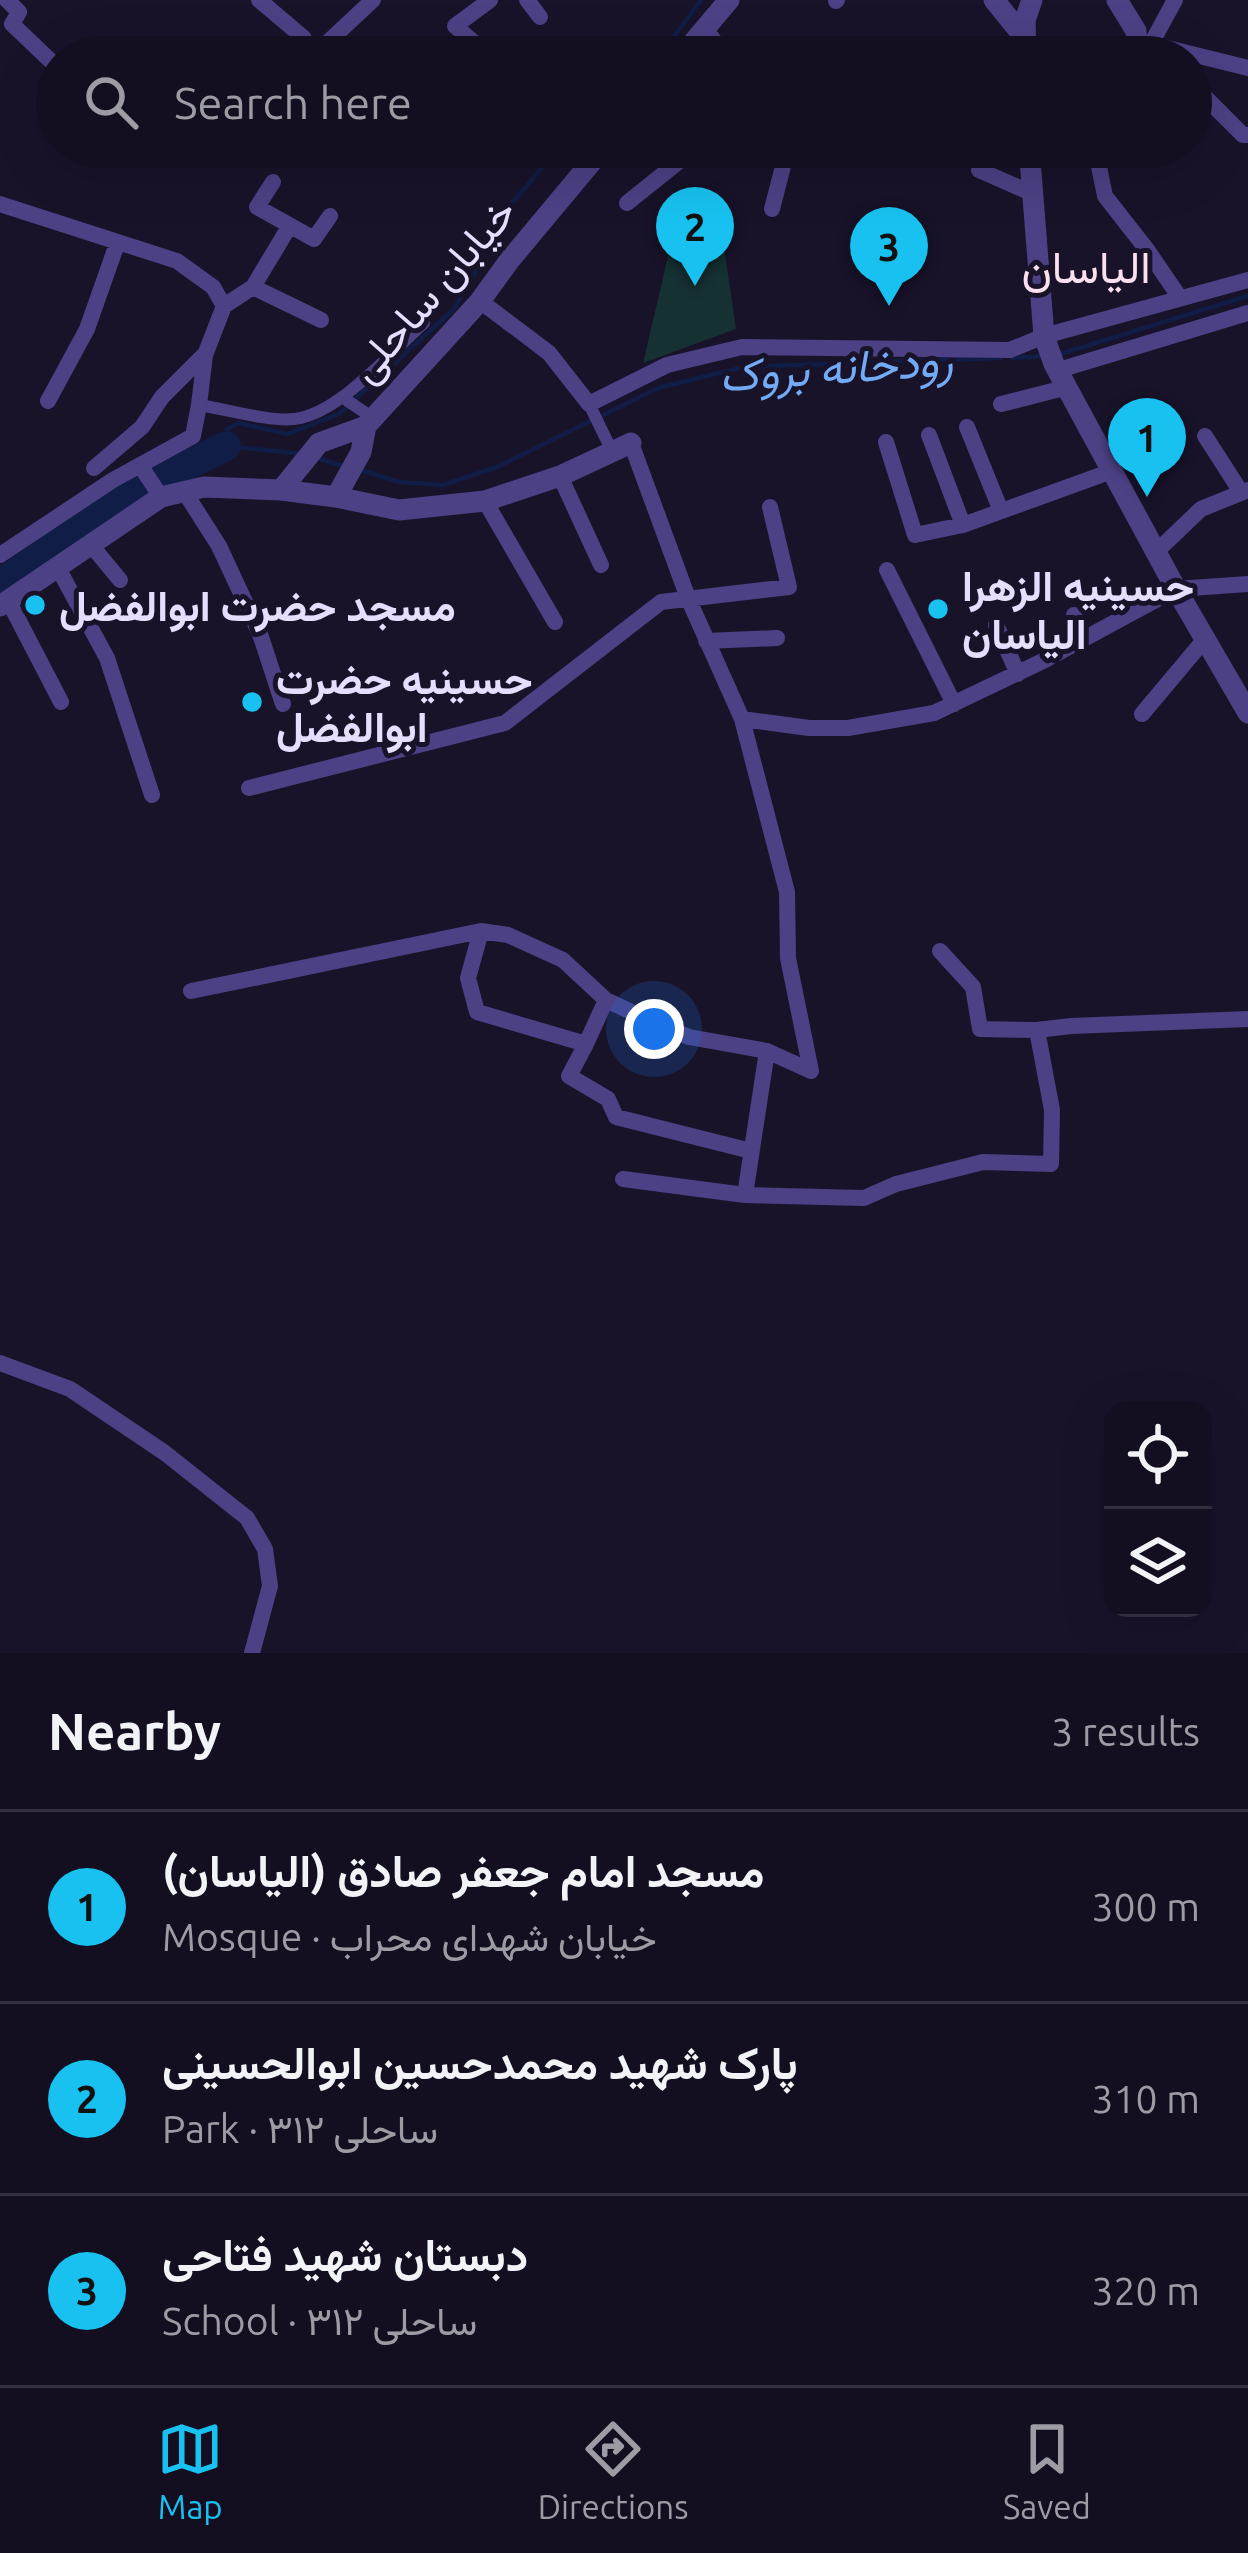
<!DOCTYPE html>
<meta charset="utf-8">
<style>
body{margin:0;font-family:Ubuntu,Vazirmatn,sans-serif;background:#1c1729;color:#f1f3f6}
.controls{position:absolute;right:36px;bottom:36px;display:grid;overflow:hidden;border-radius:24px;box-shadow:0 12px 48px #0002}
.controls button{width:108px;height:108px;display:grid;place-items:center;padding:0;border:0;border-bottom:3px solid #322e3e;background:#130e20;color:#f1f3f6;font:60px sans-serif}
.you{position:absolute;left:654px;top:1029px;width:42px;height:42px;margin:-30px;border:9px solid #fff;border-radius:50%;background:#1a73e8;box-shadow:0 0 0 18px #1a73e833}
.badge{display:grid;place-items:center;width:78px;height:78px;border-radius:50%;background:#18c1ef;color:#111;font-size:39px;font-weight:700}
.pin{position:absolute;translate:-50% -99px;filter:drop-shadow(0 3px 6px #0008)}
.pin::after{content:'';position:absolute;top:63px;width:42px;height:36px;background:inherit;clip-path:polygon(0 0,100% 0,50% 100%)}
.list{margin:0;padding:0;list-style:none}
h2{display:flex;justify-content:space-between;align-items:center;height:156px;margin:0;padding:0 48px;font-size:51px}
h2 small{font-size:39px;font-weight:400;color:#9d9ca5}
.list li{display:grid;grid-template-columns:78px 1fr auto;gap:36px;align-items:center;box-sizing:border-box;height:192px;padding:0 48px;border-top:3px solid #322e3e}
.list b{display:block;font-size:45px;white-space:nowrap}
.list p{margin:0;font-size:39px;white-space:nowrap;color:#9d9ca5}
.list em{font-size:39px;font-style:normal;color:#9d9ca5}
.icon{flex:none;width:66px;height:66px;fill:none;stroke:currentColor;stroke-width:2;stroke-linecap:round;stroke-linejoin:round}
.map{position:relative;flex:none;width:1248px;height:1653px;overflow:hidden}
.search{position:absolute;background:#130e20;box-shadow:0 12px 48px #0002;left:36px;right:36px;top:36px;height:132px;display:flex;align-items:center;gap:30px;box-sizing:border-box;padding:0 42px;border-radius:66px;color:#9d9ca5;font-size:45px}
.sheet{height:732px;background:#130e20}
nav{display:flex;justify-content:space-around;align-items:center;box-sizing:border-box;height:168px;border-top:3px solid #322e3e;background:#130e20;font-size:33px;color:#9d9ca5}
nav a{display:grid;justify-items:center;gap:6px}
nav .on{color:#18c1ef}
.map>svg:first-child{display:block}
.green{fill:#163133}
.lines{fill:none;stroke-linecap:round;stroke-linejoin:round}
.stream{stroke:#0f1d47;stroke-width:4.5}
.river{stroke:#0f1d47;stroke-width:30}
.pedestrian{stroke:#4c4185;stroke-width:12}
.minor{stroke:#4c4185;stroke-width:16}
.tertiary{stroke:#4c4185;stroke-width:21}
.poi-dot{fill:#18c1ef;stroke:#19132a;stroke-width:4.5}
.labels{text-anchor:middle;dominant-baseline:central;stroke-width:10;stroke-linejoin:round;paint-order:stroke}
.street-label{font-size:42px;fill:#e5defd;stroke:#19132a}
.poi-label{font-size:42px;font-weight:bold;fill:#e5defd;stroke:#19132a;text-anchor:start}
.neighbourhood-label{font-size:45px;fill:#fde0ef;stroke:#19132a}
.water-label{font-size:45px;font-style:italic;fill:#73aaf5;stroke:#19132a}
</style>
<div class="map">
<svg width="1248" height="1653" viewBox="0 0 1248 1653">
<rect width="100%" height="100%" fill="#19132a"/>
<path class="green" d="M720 220 736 329 643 363 671 244Z"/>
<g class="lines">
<path class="stream" d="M659 57 701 0
M1060 354 1248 296
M1012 358 1042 356
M303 454 226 446V430L239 423 287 434 339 414 454 309 475 272 498 219 560 147
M314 457 343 466
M360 470 399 482 443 485 497 467 658 388 744 367 1001 358"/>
<path class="river" d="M0 584 129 494 226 446"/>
<path class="pedestrian" d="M342 397 373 418
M589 404 612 451
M199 405C225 409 271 422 294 419 339 414 391 352 424 323"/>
<path class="minor" d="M7 0 19 12 12 24 57 67
M259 0 304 38
M527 0 540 17
M836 1 837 0
M705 29 727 57
M1151 44 1248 68
M478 46 455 26 490 0
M1144 51 1151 44 1175 0
M341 57 328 42 373 0
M1191 83 1243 135H1248
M1095 147 1105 196 1148 251 1180 298
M979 170 1031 193
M273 182 257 207 314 239 330 216
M627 203 687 155 710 158 717 147
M0 204 177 261 213 287 224 306 205 355 199 405 193 436 113 480 0 555
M772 209 788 147
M253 287 289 227
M480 301 549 353 589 404 667 365 742 347 1010 350 1044 336 1248 280
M224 306 253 287 321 320
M1059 370 1248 313
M48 401 87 329 117 244
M1001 404 1068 387
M967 427 1001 511
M929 435 963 525
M1205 436 1241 492
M886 442 915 535 963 525 1112 471
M631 443 688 598 742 719 787 892 788 958 811 1071
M140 465 161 497
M94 468 142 427 162 397 204 355
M560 476 601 565
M184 491 219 546 260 634 283 704
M485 501 555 622
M91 545 120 580
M1156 552 1201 509 1248 490
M58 568 107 658 152 795
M887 570 954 704
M8 600 61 702
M1074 615 1084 639
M996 625 1018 674
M706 641 777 638
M1142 714 1205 639
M742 719 809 728H848L934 713 1045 660 1176 589 1248 584
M249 788 505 723 661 602 789 587 770 507
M481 931 468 978 477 1012 586 1044 606 1000
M940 951 973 987 980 1029 1037 1030
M191 991 481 931 508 935 563 960 606 1000 657 1024 689 1037 767 1051 811 1071
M586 1044 569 1076 608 1099 616 1117 751 1151
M623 1179 745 1195 864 1198 896 1184 983 1162 1051 1164 1052 1110 1037 1030 1071 1026 1248 1019
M745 1195 767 1051
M0 1363 70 1389 165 1453 247 1518 265 1549 270 1586 252 1653"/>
<path class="tertiary" d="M994 0 1024 37
M1117 0 1136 31 1138 57
M681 57 729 0
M1026 57 1025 20 1032 0
M1029 147 1044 336 1054 364 1176 589 1248 713
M281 490 319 443 366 426 480 301 509 261 604 147
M336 497 361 452 366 426
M0 606 161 497 204 487 281 490 336 497 399 510 485 501 560 476 631 443"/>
</g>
<g class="poi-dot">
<circle cx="35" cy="605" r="12"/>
<circle cx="938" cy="609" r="12"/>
<circle cx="252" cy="702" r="12"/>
</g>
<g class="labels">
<g class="street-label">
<text transform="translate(432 289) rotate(-49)">خیابان ساحلی</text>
</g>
<g class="poi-label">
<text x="962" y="585">حسینیه الزهرا<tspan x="962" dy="48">الیاسان</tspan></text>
<text x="59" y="605">مسجد حضرت ابوالفضل</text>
<text x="276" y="678">حسینیه حضرت<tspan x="276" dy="48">ابوالفضل</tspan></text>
</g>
<g class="neighbourhood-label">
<text x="1086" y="266">الیاسان</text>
</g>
<g class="water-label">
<text transform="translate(836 367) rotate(-4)">رودخانه بروک</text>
</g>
</g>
</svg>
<div class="controls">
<button><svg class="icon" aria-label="locate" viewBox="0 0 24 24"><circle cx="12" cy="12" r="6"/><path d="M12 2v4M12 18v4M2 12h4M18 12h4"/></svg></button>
<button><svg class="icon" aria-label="layers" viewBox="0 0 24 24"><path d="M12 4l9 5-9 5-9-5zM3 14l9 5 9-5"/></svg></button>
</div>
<div class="you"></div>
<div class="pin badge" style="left:1147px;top:497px">1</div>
<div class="pin badge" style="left:695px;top:286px">2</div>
<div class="pin badge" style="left:889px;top:306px">3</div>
<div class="search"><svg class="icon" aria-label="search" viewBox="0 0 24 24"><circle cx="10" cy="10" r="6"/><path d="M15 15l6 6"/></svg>Search here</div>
</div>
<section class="sheet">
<h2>Nearby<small>3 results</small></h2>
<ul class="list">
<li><span class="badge">1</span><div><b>مسجد امام جعفر صادق (الیاسان)</b><p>Mosque · خیابان شهدای محراب</p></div><em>300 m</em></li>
<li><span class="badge">2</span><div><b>پارک شهید محمدحسین ابوالحسینی</b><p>Park · ساحلی ۳۱۲</p></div><em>310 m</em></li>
<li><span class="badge">3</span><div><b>دبستان شهید فتاحی</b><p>School · ساحلی ۳۱۲</p></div><em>320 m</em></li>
</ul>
</section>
<nav>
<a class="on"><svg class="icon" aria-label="map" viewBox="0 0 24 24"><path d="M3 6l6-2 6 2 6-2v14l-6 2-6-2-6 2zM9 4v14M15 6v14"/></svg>Map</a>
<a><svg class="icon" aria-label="directions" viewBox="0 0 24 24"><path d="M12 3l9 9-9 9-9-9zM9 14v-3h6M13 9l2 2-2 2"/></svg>Directions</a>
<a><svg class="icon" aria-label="saved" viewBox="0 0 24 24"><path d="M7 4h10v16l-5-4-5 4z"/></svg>Saved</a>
</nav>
